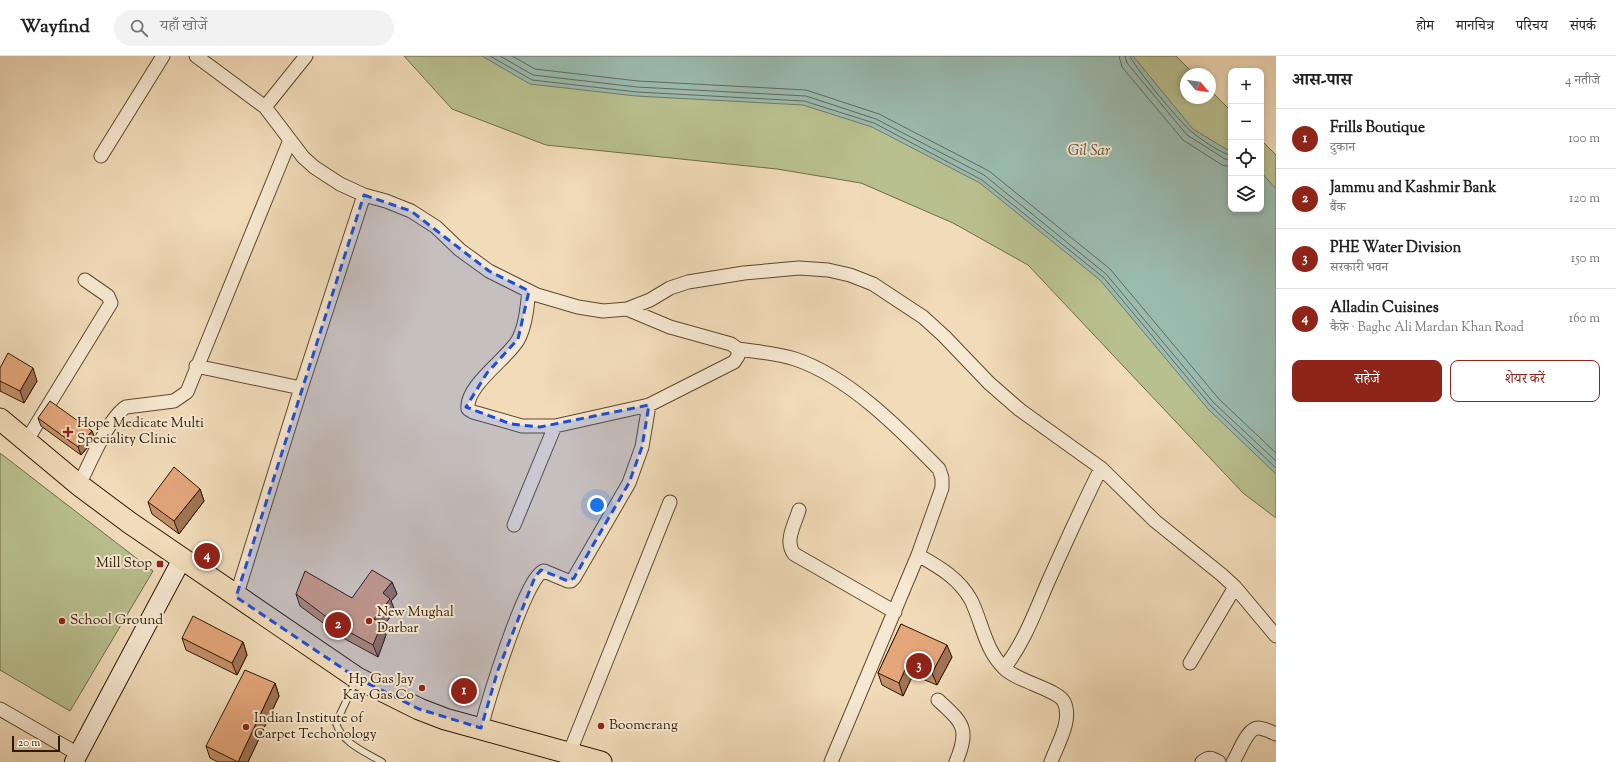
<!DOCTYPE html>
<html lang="hi">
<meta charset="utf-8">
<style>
body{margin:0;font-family:"Sorts Mill Goudy","Noto Serif Devanagari",serif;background:#f2f2f2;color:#202124}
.controls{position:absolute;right:12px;top:12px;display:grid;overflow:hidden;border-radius:8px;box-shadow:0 2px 6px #0003}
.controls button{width:36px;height:36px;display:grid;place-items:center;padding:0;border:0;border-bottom:1px solid #e0e0e0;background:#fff;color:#202124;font:20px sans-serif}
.compass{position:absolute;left:1180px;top:12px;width:36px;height:36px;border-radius:50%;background:#fff;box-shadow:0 2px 6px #0003;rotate:119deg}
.scale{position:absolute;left:12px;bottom:10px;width:48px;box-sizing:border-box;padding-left:4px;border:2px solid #2c1900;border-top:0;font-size:11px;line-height:14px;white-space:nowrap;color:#2c1900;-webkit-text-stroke:3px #f6e8d2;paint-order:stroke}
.you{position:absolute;left:597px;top:449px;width:14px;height:14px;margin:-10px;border:3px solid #fff;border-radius:50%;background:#1a73e8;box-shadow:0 0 0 6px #1a73e833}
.badge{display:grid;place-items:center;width:26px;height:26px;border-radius:50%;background:#8f2418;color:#fff;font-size:13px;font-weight:700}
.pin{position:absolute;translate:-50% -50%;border:2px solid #fff;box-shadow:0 1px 4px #0006}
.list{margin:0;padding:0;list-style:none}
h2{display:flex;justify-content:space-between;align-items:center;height:52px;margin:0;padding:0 16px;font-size:17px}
h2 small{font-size:13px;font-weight:400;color:#757577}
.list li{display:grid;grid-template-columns:26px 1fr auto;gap:12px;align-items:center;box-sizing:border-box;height:60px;padding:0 16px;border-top:1px solid #e0e0e0}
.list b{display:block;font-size:15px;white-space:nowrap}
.list p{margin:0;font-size:13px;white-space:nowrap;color:#757577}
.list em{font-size:13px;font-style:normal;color:#757577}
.actions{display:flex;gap:8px;padding:12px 16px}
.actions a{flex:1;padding:9px 0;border:1px solid #8f2418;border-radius:8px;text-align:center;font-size:14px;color:#8f2418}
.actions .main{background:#8f2418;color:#fff}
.icon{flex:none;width:22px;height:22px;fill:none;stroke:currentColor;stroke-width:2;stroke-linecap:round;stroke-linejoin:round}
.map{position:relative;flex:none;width:1276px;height:706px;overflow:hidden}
header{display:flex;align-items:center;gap:24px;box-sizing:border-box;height:56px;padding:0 20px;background:#fff;border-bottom:1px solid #e0e0e0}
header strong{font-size:19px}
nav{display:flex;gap:22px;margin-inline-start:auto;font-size:14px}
.search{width:280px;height:36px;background:#f2f2f2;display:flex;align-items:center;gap:10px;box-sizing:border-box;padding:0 14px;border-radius:22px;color:#757577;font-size:15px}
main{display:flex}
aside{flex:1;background:#fff}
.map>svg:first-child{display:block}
.green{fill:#b9c08f;stroke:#726c48}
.water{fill:#9bbbb0;stroke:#6f7a6a}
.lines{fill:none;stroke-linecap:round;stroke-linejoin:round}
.shore{stroke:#646a58;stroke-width:1}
.service-casing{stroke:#5d4a2e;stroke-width:8}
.minor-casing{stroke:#5d4a2e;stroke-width:15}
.secondary-casing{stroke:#2c1900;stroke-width:20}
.trunk-casing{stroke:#2c1900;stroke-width:23}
.service{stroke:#f6e8d2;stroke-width:6}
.minor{stroke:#f6e8d2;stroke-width:13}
.secondary{stroke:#f6e8d2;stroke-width:18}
.trunk{stroke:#f1dbb9;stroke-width:21}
.wall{fill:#c48f69;stroke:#2c1900}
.shaded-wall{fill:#a07455;stroke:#2c1900}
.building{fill:#e4a67a;stroke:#2c1900}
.marked{fill:#1d4ed8;fill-opacity:0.2;stroke:#1d4ed8;stroke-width:3;stroke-dasharray:8 5;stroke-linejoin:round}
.poi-dot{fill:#8f2418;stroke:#f6e8d2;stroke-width:1.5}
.labels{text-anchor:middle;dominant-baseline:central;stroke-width:4;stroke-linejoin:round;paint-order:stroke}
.poi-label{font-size:14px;fill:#2c1900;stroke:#f6e8d2;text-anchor:start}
.water-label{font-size:15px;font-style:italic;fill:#53523e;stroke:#f6e8d2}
</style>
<header>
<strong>Wayfind</strong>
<div class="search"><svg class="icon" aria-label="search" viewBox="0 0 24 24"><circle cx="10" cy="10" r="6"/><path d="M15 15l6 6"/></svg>यहाँ खोजें</div>
<nav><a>होम</a><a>मानचित्र</a><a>परिचय</a><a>संपर्क</a></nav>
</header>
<main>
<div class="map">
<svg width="1276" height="706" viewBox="0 0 1276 706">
<rect width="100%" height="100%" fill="#f1dbb9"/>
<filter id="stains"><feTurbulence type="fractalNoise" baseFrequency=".005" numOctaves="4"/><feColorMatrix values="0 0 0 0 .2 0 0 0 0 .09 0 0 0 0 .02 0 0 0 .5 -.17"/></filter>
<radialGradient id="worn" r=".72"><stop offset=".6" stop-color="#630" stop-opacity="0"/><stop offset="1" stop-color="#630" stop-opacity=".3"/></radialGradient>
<path class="green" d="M404 0H1176L1194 18H1186V42H1210V34L1231 55V153H1261V84L1276 99V462L1243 437 1028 209 953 167 861 127 777 113 546 89 452 53Z
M0 397 153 515 70 655 0 614Z"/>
<path class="water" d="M482 0H1133L1193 73 1231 96V153H1261V116L1276 133V418L1208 353 1100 224 980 127 872 71 803 49 636 40 530 28Z"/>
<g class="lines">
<path class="shore" d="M490 0 532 24 637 36 804 45 874 67 982 124 1103 221 1211 350 1276 412
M500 0 533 19 637 31 806 40 876 63 984 119 1106 218 1214 347 1276 405
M512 0 535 13 638 25 806 34 879 58 989 115 1110 213 1219 343 1276 397
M1119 0 1122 11 1183 84 1222 109 1231 111
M1125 0 1127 7 1187 79 1225 103 1231 105
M1130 0C1131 7 1183 70 1192 76 1199 82 1223 99 1231 99"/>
<defs>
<path id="service" d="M355 626 336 667C342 687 365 696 382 706"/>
<path id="minor" d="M196 0 265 51 303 101 314 111 340 128 364 139 386 145 411 155 436 171 460 194 489 215 537 239 578 251 603 255 627 253 650 244 670 232 688 226 744 217 799 212 828 214 850 219 873 228 923 261 944 280 989 327 1020 354 1101 412 1155 465 1222 519 1235 531 1276 580
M265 51 306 0
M101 100 163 0
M529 235C527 251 526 269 518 284 508 302 465 330 468 353L473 356 522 370H555L649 349 734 306 738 300V293L731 288 670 271 627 253
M738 293C757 296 777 297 795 303 849 321 900 373 939 413L942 422V432L918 499 831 706
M196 310 301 332
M27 384 111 247 108 240 85 224
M79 429C89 409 109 361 126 351L174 345 187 336 290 84
M799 454C795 468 784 485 794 498L895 556
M514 469 555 370
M918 499C939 511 959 522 971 544 982 566 985 594 1004 612 1016 625 1059 634 1064 646 1073 664 1057 689 1051 706
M236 541 301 332 364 139
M1190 607 1235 531
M1004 612C1024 587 1035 556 1048 526 1065 488 1082 450 1101 412
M938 644C963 667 970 672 956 706
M0 653 78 698
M481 672C487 649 526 518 544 515L568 525H571L574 522 629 427 642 391 649 349
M569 698 670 446
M1202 706C1209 700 1212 702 1219 706
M1233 706C1239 697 1247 672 1258 672 1264 672 1271 676 1276 678"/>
<path id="secondary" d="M74 706 182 503"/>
<path id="trunk" d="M0 363 79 429 130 467 357 622 419 653 445 663 601 706"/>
</defs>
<use href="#service" class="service-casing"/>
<use href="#minor" class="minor-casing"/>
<use href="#secondary" class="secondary-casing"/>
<use href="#trunk" class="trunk-casing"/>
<use href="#service" class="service"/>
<use href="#minor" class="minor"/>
<use href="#secondary" class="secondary"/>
<use href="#trunk" class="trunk"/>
</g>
<path class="wall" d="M0 312 37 325 24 347 0 335Z
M38 362 92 375 95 383 81 399 41 370Z
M200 433 204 445 179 478 152 458 148 446Z
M392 526 397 538 391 545 395 555 383 570 386 579 378 601 345 583 300 550 296 538 352 542Z
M901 568 952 601 937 629 913 619 903 640 882 629 878 617Z
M182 582 243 586 247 599 237 619 186 594Z
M275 627 279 640 248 706H218L210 702 206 690Z"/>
<path class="shaded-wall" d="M33 312 37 325 24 347 20 335Z
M92 375 95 383 81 399 78 391Z
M200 433 204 445 179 478 174 465Z
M392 526 397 538 391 545 395 555 383 570 386 579 378 601 373 589 374 563 383 537Z
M243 586 247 599 237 619 232 607Z
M947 589 952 601 937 629 932 617Z
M908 607 913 619 903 640 899 627Z
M275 627 279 640 248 706H238Z"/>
<path class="building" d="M8 297 33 312 20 335 0 325V312Z
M50 345 92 375 78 391 38 362Z
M174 411 200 433 174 465 148 446Z
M372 514 392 526 383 537 390 543 374 563 382 567 373 589 340 571 296 538 305 515 352 542Z
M193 560 243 586 232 607 182 582Z
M901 568 947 589 932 617 908 607 899 627 878 617Z
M245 614 275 627 238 706 206 690Z"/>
<path class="marked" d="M364 139 411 155 489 215 529 235 518 283 487 317 466 351 511 368 540 371 649 349 642 391 629 427 574 522 568 525 541 514 535 521 498 614 481 672 419 653 357 622 236 541Z"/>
<g class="poi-dot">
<path d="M66 370h4v4h4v4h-4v4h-4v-4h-4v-4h4z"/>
<rect x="156" y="504" width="8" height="8" rx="2"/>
<circle cx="62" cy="565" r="4"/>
<circle cx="369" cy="565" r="4"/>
<circle cx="422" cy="632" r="4"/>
<circle cx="601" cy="670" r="4"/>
<circle cx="246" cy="671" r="4"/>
</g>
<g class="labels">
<g class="poi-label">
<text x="77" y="368">Hope Medicate Multi<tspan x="77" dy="16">Speciality Clinic</tspan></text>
<text x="152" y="508" text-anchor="end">Mill Stop</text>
<text x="377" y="557">New Mughal<tspan x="377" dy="16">Darbar</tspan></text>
<text x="70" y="565">School Ground</text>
<text x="414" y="624" text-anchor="end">Hp Gas Jay<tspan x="414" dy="16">Kay Gas Co</tspan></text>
<text x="254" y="663">Indian Institute of<tspan x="254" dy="16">Carpet Techonology</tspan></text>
<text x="609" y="670">Boomerang</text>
</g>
<g class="water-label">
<text x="1089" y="95">Gil Sar</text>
</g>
</g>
<rect width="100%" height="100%" filter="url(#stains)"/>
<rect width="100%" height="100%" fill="url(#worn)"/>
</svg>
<div class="controls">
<button>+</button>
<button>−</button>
<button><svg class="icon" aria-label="locate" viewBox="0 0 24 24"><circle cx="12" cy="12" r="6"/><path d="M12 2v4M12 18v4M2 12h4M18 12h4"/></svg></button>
<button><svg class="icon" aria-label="layers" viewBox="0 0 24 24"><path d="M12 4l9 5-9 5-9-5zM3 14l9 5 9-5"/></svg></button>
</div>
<svg class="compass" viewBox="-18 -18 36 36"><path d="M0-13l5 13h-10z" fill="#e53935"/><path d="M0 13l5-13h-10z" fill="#757577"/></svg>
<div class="scale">20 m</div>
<div class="you"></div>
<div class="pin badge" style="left:464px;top:635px">1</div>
<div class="pin badge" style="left:338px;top:569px">2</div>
<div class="pin badge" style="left:919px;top:610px">3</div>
<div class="pin badge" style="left:207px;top:500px">4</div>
</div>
<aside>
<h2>आस-पास<small>4 नतीजे</small></h2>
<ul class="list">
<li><span class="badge">1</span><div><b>Frills Boutique</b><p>दुकान</p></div><em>100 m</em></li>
<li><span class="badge">2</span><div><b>Jammu and Kashmir Bank</b><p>बैंक</p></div><em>120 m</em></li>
<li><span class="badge">3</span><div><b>PHE Water Division</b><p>सरकारी भवन</p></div><em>150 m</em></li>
<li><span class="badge">4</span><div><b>Alladin Cuisines</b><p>कैफ़े · Baghe Ali Mardan Khan Road</p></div><em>160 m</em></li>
</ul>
<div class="actions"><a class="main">सहेजें</a><a>शेयर करें</a></div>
</aside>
</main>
